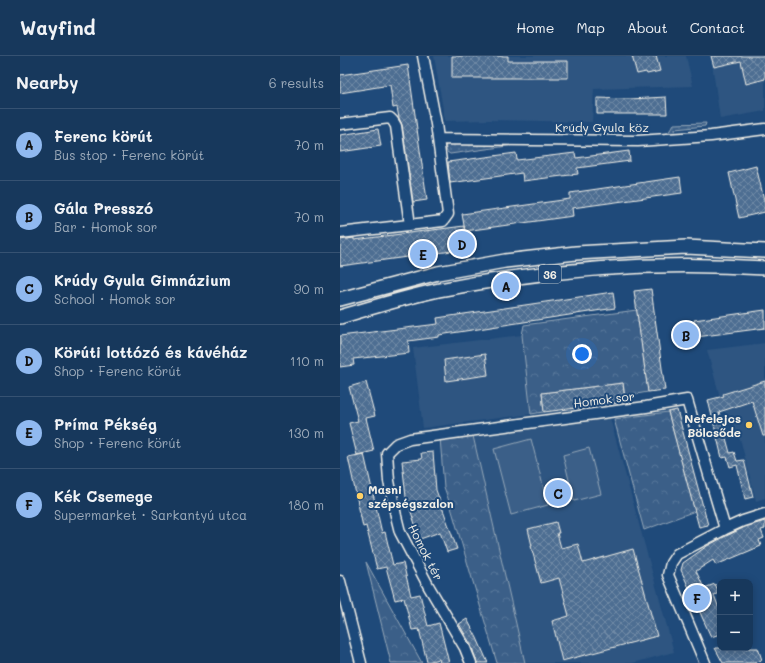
<!DOCTYPE html>
<meta charset="utf-8">
<style>
body{margin:0;font-family:Mali,sans-serif;background:#203f62;color:#f1f3f6}
.controls{position:absolute;right:12px;bottom:12px;display:grid;overflow:hidden;border-radius:8px;box-shadow:0 2px 10px #0003}
.controls button{width:36px;height:36px;display:grid;place-items:center;padding:0;border:0;border-bottom:1px solid #365272;background:#17385c;color:#f1f3f6;font:20px sans-serif}
.you{position:absolute;left:242px;top:298px;width:14px;height:14px;margin:-10px;border:3px solid #fff;border-radius:50%;background:#1a73e8;box-shadow:0 0 0 6px #1a73e833}
.badge{display:grid;place-items:center;width:26px;height:26px;border-radius:50%;background:#90b9f0;color:#111;font-size:13px;font-weight:700}
.pin{position:absolute;translate:-50% -50%;border:2px solid #fff;box-shadow:0 1px 4px #0006}
.list{margin:0;padding:0;list-style:none}
h2{display:flex;justify-content:space-between;align-items:center;height:52px;margin:0;padding:0 16px;font-size:17px}
h2 small{font-size:13px;font-weight:400;color:#9eacbb}
.list li{display:grid;grid-template-columns:26px 1fr auto;gap:12px;align-items:center;box-sizing:border-box;height:72px;padding:0 16px;border-top:1px solid #365272}
.list b{display:block;font-size:15px;white-space:nowrap}
.list p{margin:0;font-size:13px;white-space:nowrap;color:#9eacbb}
.list em{font-size:13px;font-style:normal;color:#9eacbb}
.map{position:relative;flex:none;width:425px;height:607px;overflow:hidden}
header{display:flex;align-items:center;gap:24px;box-sizing:border-box;height:56px;padding:0 20px;background:#17385c;border-bottom:1px solid #365272}
header strong{font-size:19px}
nav{display:flex;gap:22px;margin-inline-start:auto;font-size:14px}
main{display:flex}
aside{flex:1;background:#17385c}
.map>svg:first-child{display:block}
.built{fill:#2d5581}
.grass{fill:url(#grass-dots);stroke:#97a8b8}
.park{fill:url(#park-crowns);stroke:#97a8b8}
.garden{fill:#3a5f88;stroke:#97a8b8}
.building{fill:url(#building-cross-hatch);stroke:#f4f1e8}
.lines{fill:none;stroke-linecap:round;stroke-linejoin:round}
.minor-casing{stroke:#f4f1e8;stroke-width:13}
.major-casing{stroke:#f4f1e8;stroke-width:16}
.minor{stroke:#1f4a7a;stroke-width:10}
.major{stroke:#1f4a7a;stroke-width:13}
.poi-dot{fill:#ffd166;stroke:#1f4a7a;stroke-width:1.5}
.labels{text-anchor:middle;dominant-baseline:central;stroke-width:4;stroke-linejoin:round;paint-order:stroke}
.shield{fill:#1f4a7a;stroke:#b4bfc7;stroke-width:1}
.shield-label{font-size:11px;font-weight:bold;fill:#f4f1e8}
.street-label{font-size:12px;fill:#f4f1e8;stroke:#1f4a7a}
.poi-label{font-size:12px;font-weight:bold;fill:#f4f1e8;stroke:#1f4a7a;text-anchor:end}
</style>
<header>
<strong>Wayfind</strong>
<nav><a>Home</a><a>Map</a><a>About</a><a>Contact</a></nav>
</header>
<main>
<aside>
<h2>Nearby<small>6 results</small></h2>
<ul class="list">
<li><span class="badge">A</span><div><b>Ferenc körút</b><p>Bus stop · Ferenc körút</p></div><em>70 m</em></li>
<li><span class="badge">B</span><div><b>Gála Presszó</b><p>Bar · Homok sor</p></div><em>70 m</em></li>
<li><span class="badge">C</span><div><b>Krúdy Gyula Gimnázium</b><p>School · Homok sor</p></div><em>90 m</em></li>
<li><span class="badge">D</span><div><b>Körúti lottózó és kávéház</b><p>Shop · Ferenc körút</p></div><em>110 m</em></li>
<li><span class="badge">E</span><div><b>Príma Pékség</b><p>Shop · Ferenc körút</p></div><em>130 m</em></li>
<li><span class="badge">F</span><div><b>Kék Csemege</b><p>Supermarket · Sarkantyú utca</p></div><em>180 m</em></li>
</ul>
</aside>
<div class="map">
<svg width="425" height="607" viewBox="0 0 425 607">
<defs>
<pattern id="grass-dots" width="8" height="8" patternUnits="userSpaceOnUse"><rect width="8" height="8" fill="#3a5f88"/><path d="M2 2h.1M6 6h.1" fill="none" stroke="#577699" stroke-width="1.8" stroke-linecap="round"/></pattern>
<pattern id="park-crowns" width="20" height="18" patternUnits="userSpaceOnUse"><rect width="20" height="18" fill="#3a5f88"/><path d="M2 6a3 3 0 1 1 6 0M12 15a3 3 0 1 1 6 0" fill="none" stroke="#577699"/></pattern>
<pattern id="building-cross-hatch" width="8" height="8" patternUnits="userSpaceOnUse"><rect width="8" height="8" fill="#4d6e92"/><path d="M0 0l8 8M0 8l8-8" fill="none" stroke="#708aa6"/></pattern>
</defs>
<rect width="100%" height="100%" fill="#1f4a7a"/>
<filter id="ink" filterUnits="userSpaceOnUse"><feTurbulence type="fractalNoise" baseFrequency=".025" numOctaves="2"/><feDisplacementMap in="SourceGraphic" scale="8" xChannelSelector="R" yChannelSelector="G"/><feConvolveMatrix kernelMatrix="1 2 1 2 8 2 1 2 1" color-interpolation-filters="sRGB"/></filter>
<g filter="url(#ink)">
<path class="built" d="M94 0H346L353 30 254 33 252 66 149 64 105 65Z
M371 0H425V55L380 63Z
M182 279 191 358 83 372 73 292Z
M425 287V442L416 445 401 386 383 352 367 294Z
M270 362 334 596 293 607H185L133 380Z"/>
<path class="grass" d="M366 67 365 70 335 73 336 80 329 79 328 77 334 68Z
M109 87 175 88V89L110 98 107 96 105 89Z"/>
<path class="park" d="M297 254 308 336 285 340 283 327 202 337 204 356 191 358 182 279 184 269Z
M328 356 355 455 304 474 274 363Z
M133 380 185 607H157L110 448 104 431 100 382Z
M26 506 82 607H51Z"/>
<path class="garden" d="M191 383 208 449 171 459 154 393Z
M249 392 261 438 234 445 223 399Z"/>
<path class="building" d="M112 0H168V5H228V22H112Z
M292 0H316L320 15 307 18 306 16 297 18Z
M371 0H425V23L406 28 401 5 374 11Z
M68 9 87 144 73 146 62 69 59 62 57 51 53 52 50 29 0 37V19Z
M326 41 327 58H257V42L290 43Z
M38 73 41 90 0 96V79Z
M289 95 290 105 237 112 238 118 183 125 182 117 110 127 108 106 176 97 177 104 235 97 236 102Z
M416 110 425 148V156L399 162 389 117Z
M340 121 342 137 232 152 233 160 125 175 122 158 230 143V137Z
M124 170 127 193 0 210V184L14 182V184Z
M311 233 325 334 308 336 294 235Z
M273 236 275 252 99 279V281L68 285 69 297 13 303 14 309 0 311V280L98 268 97 262Z
M425 254V272L356 281 354 264Z
M145 298 148 319 106 325 104 304Z
M425 325V380H423L412 345 379 356 390 397 394 396 397 405 404 404 413 441 405 443 397 409 390 411 387 401 382 402 368 344 384 340 383 338Z
M26 326 35 360 26 362 34 395 17 399 9 367 18 365 9 331Z
M283 327 285 346 204 356 202 337Z
M337 354 368 469 359 471 328 356Z
M93 396 96 434 117 493 107 496 100 476 80 483 66 441 62 405 82 403 81 397Z
M24 398 42 477 45 476 53 509 63 507 71 540 80 538 88 570 99 567 109 607H100L99 603 87 606 79 573 72 574 64 542 55 544 46 511 37 513 26 470 23 471 8 401Z
M425 465V473L421 474 424 482 419 484 421 490 376 509 373 504 356 515 364 532 375 528 379 537 374 539 380 555V578L371 581 341 514 343 507 367 490 384 481 405 471Z
M216 466 219 477H217L221 492 238 488 243 507 293 493 317 580 222 605 212 565 229 560 219 522 201 527 191 490H192L188 473Z
M127 563 137 582 148 607H137L131 589 119 568Z
M375 592H418L422 604 414 607H383Z"/>
<g class="lines">
<defs>
<path id="minor" d="M0 68 50 62 53 65 56 70 70 169
M98 83 298 85 371 80 425 73
M0 177 103 165 108 158 96 68 83 0
M0 525 21 607
M131 607 125 592 89 531 60 476 56 460 49 425 47 397 56 388 70 383 306 351 347 344 385 473
M365 607 328 519 331 507 337 498 385 473 403 465 425 458"/>
<path id="major" d="M0 243 98 217 165 205 236 197 346 191 425 195
M0 261C33 251 66 241 99 234 206 213 317 205 425 212"/>
</defs>
<use href="#minor" class="minor-casing"/>
<use href="#major" class="major-casing"/>
<use href="#minor" class="minor"/>
<use href="#major" class="major"/>
</g>
</g>
<g class="poi-dot">
<circle cx="409" cy="369" r="4"/>
<circle cx="20" cy="440" r="4"/>
</g>
<g class="labels">
<rect class="shield" x="199" y="209" width="22" height="18" rx="3"/>
<g class="shield-label">
<text x="210" y="218">36</text>
</g>
<g class="street-label">
<text x="262" y="71">Krúdy Gyula köz</text>
<text transform="translate(264 343) rotate(-7)">Homok sor</text>
<text transform="translate(86 496) rotate(63)">Homok tér</text>
</g>
<g class="poi-label">
<text x="401" y="362">Nefelejcs<tspan x="401" dy="14">Bölcsőde</tspan></text>
<text x="28" y="433" text-anchor="start">Masni<tspan x="28" dy="14">szépségszalon</tspan></text>
</g>
</g>
</svg>
<div class="controls">
<button>+</button>
<button>−</button>
</div>
<div class="you"></div>
<div class="pin badge" style="left:166px;top:230px">A</div>
<div class="pin badge" style="left:346px;top:279px">B</div>
<div class="pin badge" style="left:218px;top:437px">C</div>
<div class="pin badge" style="left:122px;top:188px">D</div>
<div class="pin badge" style="left:83px;top:198px">E</div>
<div class="pin badge" style="left:357px;top:542px">F</div>
</div>
</main>
